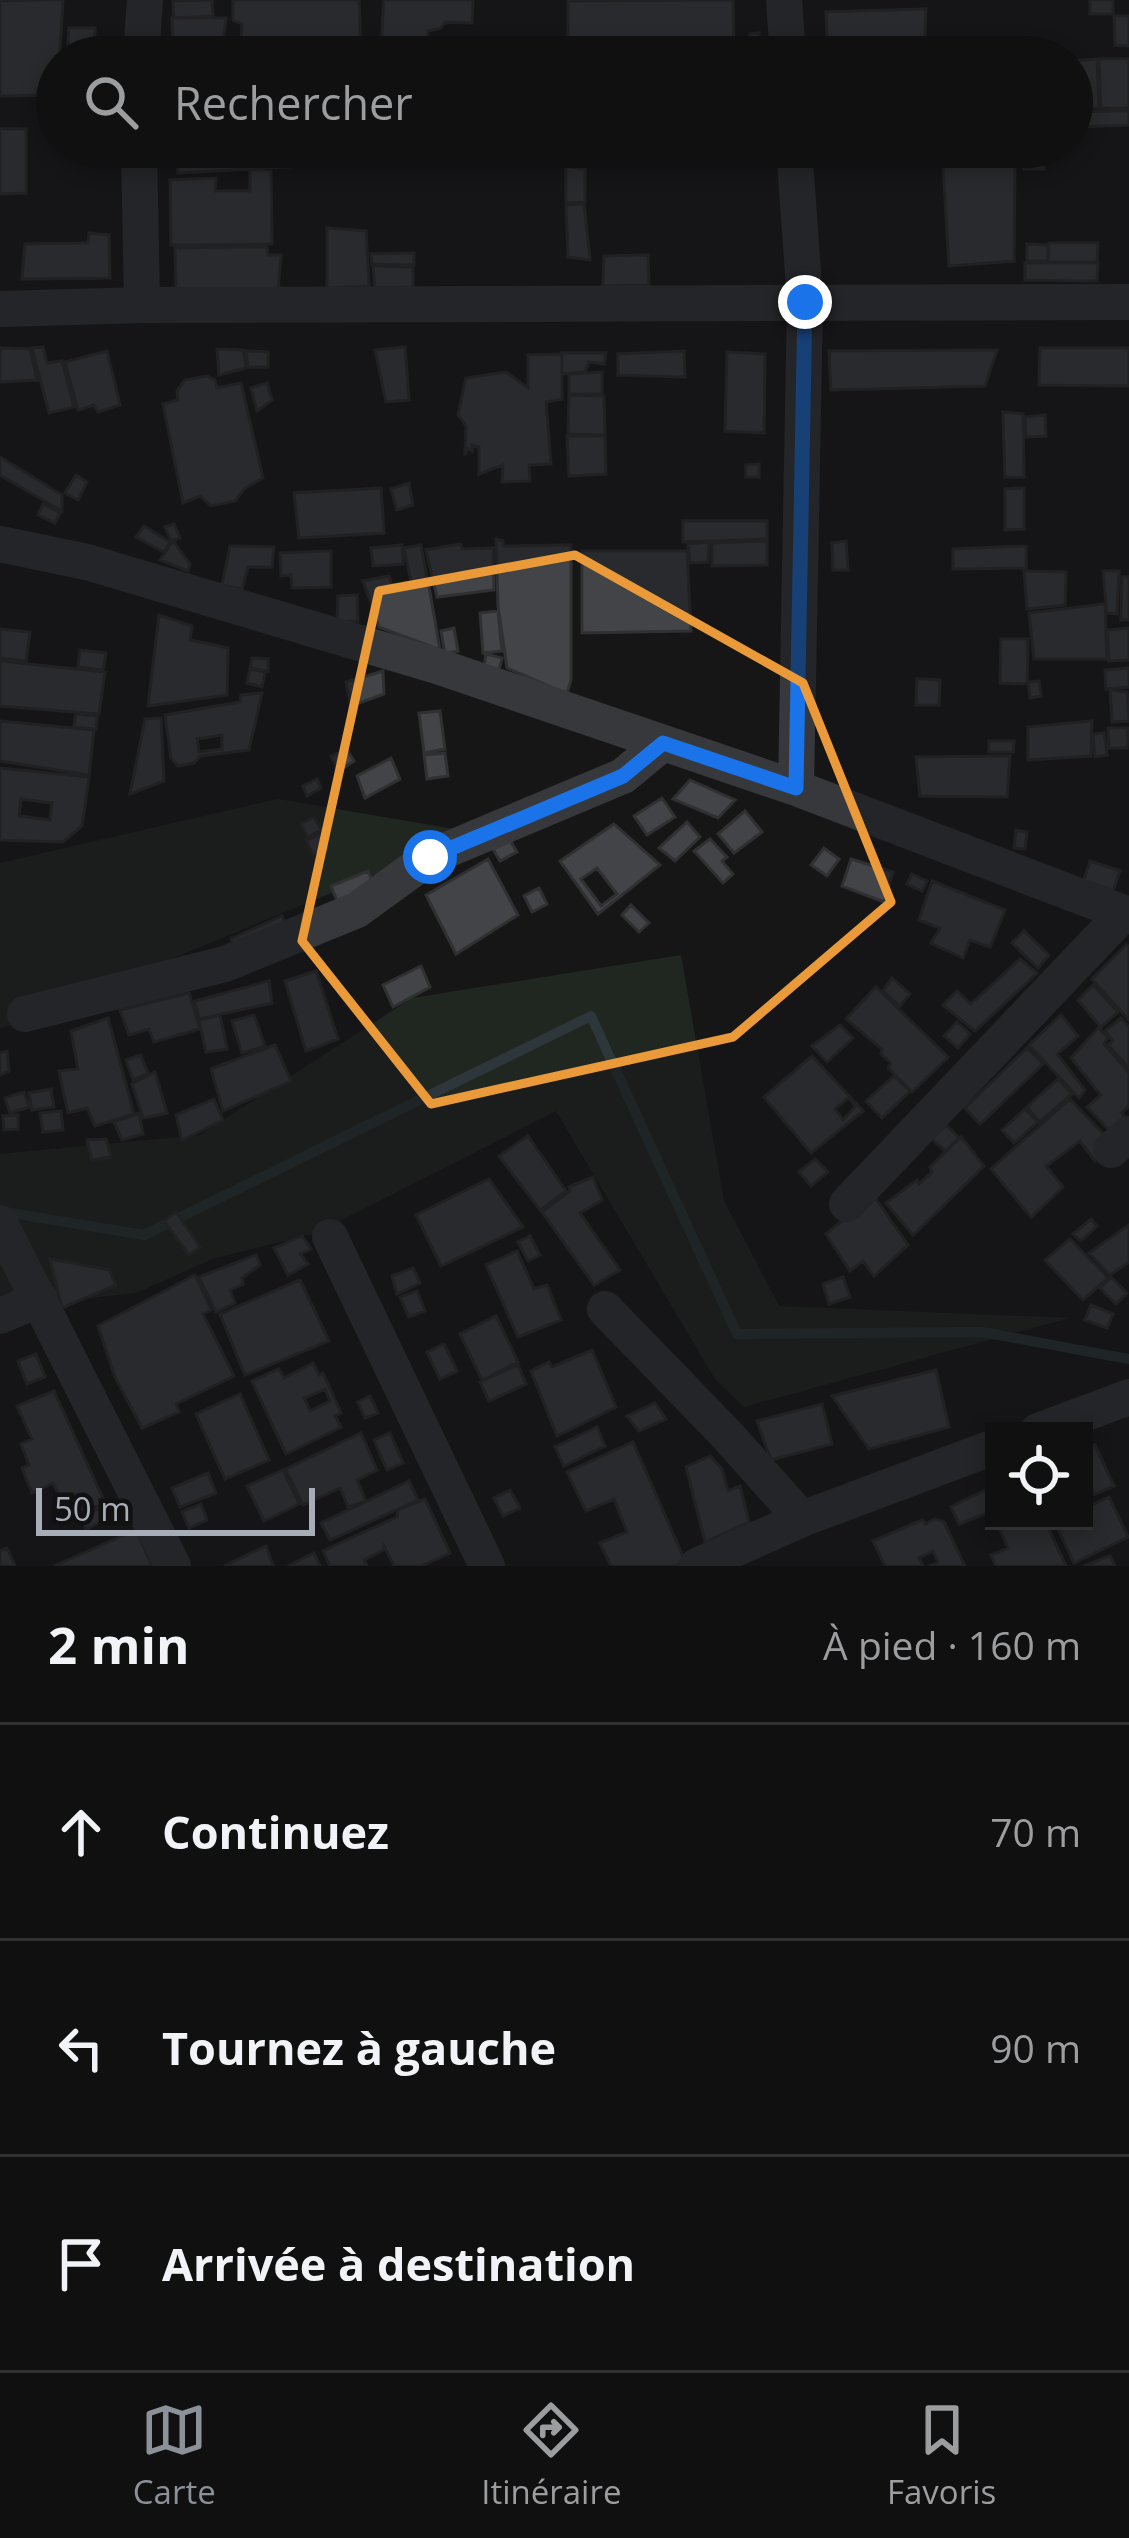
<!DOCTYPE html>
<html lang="fr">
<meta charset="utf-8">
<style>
body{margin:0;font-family:"Open Sans",sans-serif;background:#1e1e1f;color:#f1f3f6}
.controls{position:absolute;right:36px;bottom:36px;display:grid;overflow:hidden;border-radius:0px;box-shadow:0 6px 18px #0003}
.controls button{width:108px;height:108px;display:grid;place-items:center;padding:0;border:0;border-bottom:3px solid #303031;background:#101011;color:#f1f3f6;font:60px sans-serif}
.scale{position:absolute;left:36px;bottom:30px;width:279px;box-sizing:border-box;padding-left:12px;border:6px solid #a8aeb7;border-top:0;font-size:33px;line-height:42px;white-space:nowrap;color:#a8aeb7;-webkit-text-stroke:9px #111112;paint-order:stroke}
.stop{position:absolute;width:36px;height:36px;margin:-27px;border:9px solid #1a73e8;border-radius:50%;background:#fff}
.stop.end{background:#1a73e8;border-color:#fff;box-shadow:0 3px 12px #0008}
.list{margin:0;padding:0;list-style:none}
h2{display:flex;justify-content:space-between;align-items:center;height:156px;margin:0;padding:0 48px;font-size:51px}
h2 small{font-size:39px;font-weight:400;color:#9c9d9f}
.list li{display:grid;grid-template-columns:78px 1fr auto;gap:36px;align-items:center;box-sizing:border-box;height:216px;padding:0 48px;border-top:3px solid #303031}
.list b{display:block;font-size:45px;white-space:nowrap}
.list em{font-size:39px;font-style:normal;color:#9c9d9f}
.icon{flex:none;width:66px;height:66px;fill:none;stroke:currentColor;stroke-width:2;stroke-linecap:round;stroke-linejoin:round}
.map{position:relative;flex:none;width:1129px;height:1566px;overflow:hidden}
.search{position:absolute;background:#101011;box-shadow:0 6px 18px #0003;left:36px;right:36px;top:36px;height:132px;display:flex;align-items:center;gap:30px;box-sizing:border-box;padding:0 42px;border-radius:66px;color:#9c9d9f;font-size:45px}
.sheet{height:804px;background:#101011}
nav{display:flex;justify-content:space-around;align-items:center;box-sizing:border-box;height:168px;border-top:3px solid #303031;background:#101011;font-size:33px;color:#9c9d9f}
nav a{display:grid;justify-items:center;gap:6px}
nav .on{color:#8c9099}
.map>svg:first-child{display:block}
.green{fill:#202720}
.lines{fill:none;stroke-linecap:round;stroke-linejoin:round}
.stream{stroke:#2c363b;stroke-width:10}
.building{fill:#424447;stroke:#303033;stroke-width:3;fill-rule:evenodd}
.street{stroke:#37383c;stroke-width:36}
.route{stroke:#1a73e8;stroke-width:15}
.marked{fill:none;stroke:#eb9a3a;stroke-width:9;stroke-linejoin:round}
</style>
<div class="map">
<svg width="1129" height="1566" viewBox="0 0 1129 1566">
<rect width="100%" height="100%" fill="#161617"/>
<path class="green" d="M278 799 478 833 0 1029V863Z
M681 955 724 1201 779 1306 1069 1318 744 1407 715 1379 556 1111 316 1233 212 1259 136 1293 0 1308V1154L200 1135 412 998Z"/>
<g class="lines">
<path class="stream" d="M4 1212 144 1235 591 1016 737 1334 982 1332 1129 1359"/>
</g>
<path class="building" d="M41 0H63L57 95 0 96V1Z
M212 0 213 16 174 18 173 1Z
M233 0H359L361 56 240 57 242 24 233 20Z
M384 0H473L472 23 445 22 441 28 428 31 427 45 381 46Z
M733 0 734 52 579 54 568 46V1Z
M1090 0H1113V14H1090Z
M926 9 924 54 828 56 826 12Z
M1114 16H1129V46L1115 45Z
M172 18H226L221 57H173Z
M69 28H95L94 57H67Z
M759 33 760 51 752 52 750 34Z
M1097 59 1099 108H1075L1073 61Z
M1099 59H1129V108H1101Z
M1111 111H1129V125L1075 127V112Z
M0 129H26V193L0 194Z
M177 147H343L340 164 178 173Z
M1043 148 1044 169H1024L1026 151Z
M1015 159 1014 261 949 266 943 164Z
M566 166 585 169V202L566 203Z
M250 170H271L272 244 171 245 170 180 216 178 215 191H250Z
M584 204 590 260 568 257 566 205Z
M327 228 366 231 369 286 327 288Z
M89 233 109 235 110 278 22 279 25 244 88 243Z
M1049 243H1098L1097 262H1048Z
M1027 244 1047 245 1048 261H1027Z
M267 247 268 255H281L278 291 176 290 175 248Z
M414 253V265L372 264 371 254Z
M648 255 649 285 603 286 604 256Z
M1025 263H1098L1097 281 1025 280Z
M373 266 413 267V287L375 288Z
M43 347 47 363 62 361 74 407 49 413 32 348Z
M405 347 409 400 386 402 375 350Z
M0 348 30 349 37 380 0 382Z
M1040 348H1129V386L1039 385Z
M217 349 243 350 246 368 219 375Z
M997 350 985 386 831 390 829 351Z
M107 351 120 405 98 412 94 405 78 410 65 362Z
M246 351 268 352V367H248Z
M684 351 685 377 618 375V354Z
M727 352 765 354 764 433 725 431Z
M562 353H606L604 364 589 362 585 372 562 374Z
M562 354V399L546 402 551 464 529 465 530 481 502 482 503 465 479 474V447L472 445V451L467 448 465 455 466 426 458 415 466 378 506 372 528 388V355Z
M602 372V394H569V374Z
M207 376 215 380 217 388 241 383 263 478 245 488 235 501 211 506 200 496 183 503 163 404 178 400 177 391 185 380Z
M267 383 272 400 257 411 251 388Z
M569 395 604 396 605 435 568 434Z
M1003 412 1023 414 1024 477H1005Z
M1045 415 1046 436 1026 437 1025 417Z
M567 436H605L606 474 569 476Z
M0 457 62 495V511L0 475Z
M759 464V477H746V465Z
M76 475 87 482 78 500 65 493Z
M409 483 413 505 397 510 391 489Z
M381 488 384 533 299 538 294 493Z
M1024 488V529L1005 530V489Z
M43 504 60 513 55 523 38 515Z
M683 521H767V539L683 542Z
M174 524 180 538 171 541 165 527Z
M144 526 170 542 164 552 136 537Z
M496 539 503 541V546L571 545V680L567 694 507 668 498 606Z
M173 541 190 564 188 571 160 560Z
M767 541V565L712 566V543Z
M846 541 848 570H833L832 543Z
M709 542 708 562 690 563 688 544Z
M461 544 462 549 493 548 494 590 437 597 426 550Z
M402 545 403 564 373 566 371 548Z
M421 545 427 578 411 581 404 548Z
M230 546 274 547 272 567H248L242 589 222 585Z
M1026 546V568L953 569V549Z
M331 551V587L292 588 291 575 281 576 280 553Z
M582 551H687L691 631 582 633Z
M1024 571 1066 572 1065 605 1027 609Z
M1103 571H1119L1117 614 1107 613Z
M389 576 392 586 428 581 440 650 379 627 363 581Z
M1122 577H1129V620H1121Z
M357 595 358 621 337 622 338 596Z
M1105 604 1107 659H1034L1029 613Z
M498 611 502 651 483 653 480 613Z
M159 615 192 626 190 640 228 648 227 695 148 706Z
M454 628 458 651 445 654 441 631Z
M1129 628V660L1109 661 1107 630Z
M0 629 30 632 26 661 0 658Z
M1001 639H1028L1027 684 1000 683Z
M80 650 106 653 103 670 78 667Z
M486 654 502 658 499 670 484 667Z
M252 658 268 659V671L250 668Z
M0 661 105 672 99 714 0 706Z
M1129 668V687L1106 689 1105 670Z
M250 669 265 672 262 687 247 683Z
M383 671 384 694 351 706 346 682Z
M917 679 940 680 939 705H916Z
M1039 681 1041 696 1030 698 1028 682Z
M1110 690 1127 692 1129 721 1112 722Z
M262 693 249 750 200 756 194 763 178 766 171 758 165 715 240 702 241 695ZM222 735V749L199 752 197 739Z
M440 711 445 749 424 753 419 713Z
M76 714 97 716 96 729 74 727Z
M161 718 164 781 130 794 145 719Z
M0 721 94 730 89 775 0 761Z
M1092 721 1091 756 1028 760V727Z
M1108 728H1128L1127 748H1109Z
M1104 733 1107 755 1095 757 1093 734Z
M989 741H1014L1013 752H989Z
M347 750 354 761 339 771 331 756Z
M445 753 448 776 427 779 424 755Z
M1010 756 1007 797 920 796 916 757Z
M391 758 400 779 365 798 357 776Z
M0 768 89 777 82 826 63 842 0 840ZM21 799 52 803 50 820 19 816Z
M317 779 321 788 307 796 303 786Z
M690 780 735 800 718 818 673 799Z
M662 798 675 817 647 835 634 816Z
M745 811 762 832 734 853 718 834Z
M314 817 321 830 308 837 301 824Z
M687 822 700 837 675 861 659 848Z
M614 824 660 865 598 914 560 861ZM597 868 617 894 601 906 581 879Z
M1016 830 1027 832 1025 849 1014 848Z
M321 834 327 848 313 855 306 840Z
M710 839 727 857 722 861 733 874 723 883 694 851Z
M510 840 517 852 500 861 493 849Z
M824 848 839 859 827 876 811 865Z
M488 859 518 915 456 954 426 895Z
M851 859 893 872 884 902 842 886Z
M1090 861 1120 871 1113 891 1084 880Z
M368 871 375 887 338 903 331 886Z
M912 874 927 881 922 891 907 884Z
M932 881 1005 910 990 947 970 940 963 958 931 943 940 928 919 920Z
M539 888 547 904 532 912 524 896Z
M631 905 649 923 639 932 622 915Z
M282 916 290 934 238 957 231 939Z
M1024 931 1049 955 1038 968 1012 943Z
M1126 945 1129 946V1020L1092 979Z
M1020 959 1037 973 975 1031 943 1005 957 991 971 1004Z
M421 966 430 987 393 1007 383 985Z
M316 971 338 1039 306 1051 285 981Z
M892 978 910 994 900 1006 883 991Z
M269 981 272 1003 199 1019 195 1001Z
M1093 985 1118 1012 1101 1027 1078 1000Z
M876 987 948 1057 912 1092 888 1068 891 1063 881 1054 882 1049 846 1019Z
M189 993 200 1029 154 1042 149 1029 129 1035 120 1010Z
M220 1015 227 1049 206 1052 199 1020Z
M254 1015 265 1046 242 1053 232 1021Z
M1061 1015 1078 1036 1057 1054 1085 1090 1079 1098 1029 1045Z
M108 1018 134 1114 95 1126 87 1108 68 1113 59 1071 78 1069 71 1031Z
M1121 1018 1129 1027V1068L1108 1045 1113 1041 1105 1031Z
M957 1022 970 1034 958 1048 944 1036Z
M840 1025 853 1038 827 1062 812 1046Z
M1098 1028 1108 1037 1104 1044 1129 1073V1106L1122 1113 1126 1119 1111 1132 1087 1107 1101 1095 1071 1058Z
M275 1045 291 1081 223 1111 211 1069Z
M1027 1048 1043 1064 980 1124 965 1108Z
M7 1051 9 1071 0 1075V1053Z
M141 1055 148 1074 133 1080 126 1060Z
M812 1056 863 1111 811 1153 764 1097ZM849 1097 855 1107 843 1120 835 1109Z
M155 1072 167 1113 143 1118 132 1084Z
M894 1076 910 1091 882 1118 866 1101Z
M1058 1079 1072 1094 1039 1122 1027 1107Z
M51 1089 54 1107 32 1110 29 1093Z
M24 1092 29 1107 10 1113 5 1098Z
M214 1099 223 1120 182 1140 176 1115Z
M1070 1099 1108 1139 1095 1161 1080 1141 1046 1166 1063 1187 1031 1217 991 1169Z
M1025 1109 1038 1122 1014 1143 1002 1130Z
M61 1111 63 1130 43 1132 40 1113Z
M139 1113 143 1134 122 1140 114 1122Z
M18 1115V1129L4 1130 3 1116Z
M946 1125 959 1138 945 1151 932 1139Z
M528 1136 566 1191 540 1210 499 1156Z
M961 1137 984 1166 913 1235 886 1203 917 1180 919 1184 932 1172 930 1167Z
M106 1139 111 1157 92 1160 87 1140Z
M815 1159 828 1172 811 1186 799 1172Z
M593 1177 602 1200 580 1213 620 1270 594 1285 542 1212 570 1191 569 1187Z
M489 1179 523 1227 441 1266 416 1215Z
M873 1195 908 1245 874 1276 863 1261 850 1271 826 1234Z
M176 1212 200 1247 189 1255 164 1221Z
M1091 1219 1097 1226 1081 1241 1073 1234Z
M1129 1225V1262L1110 1275 1089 1253Z
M302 1236 311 1249 300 1254 308 1264 288 1275 274 1248Z
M530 1236 540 1255 528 1261 518 1242Z
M1070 1239 1108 1278 1083 1300 1045 1260Z
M517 1251 534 1289 547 1285 561 1320 518 1337 486 1265Z
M256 1255 260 1265 242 1278 243 1284 230 1290 235 1303 216 1312 199 1277Z
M50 1259 109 1270 116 1285 62 1308Z
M413 1268 420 1283 397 1294 392 1276Z
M195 1275 211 1310 203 1314 234 1376 176 1404 179 1412 142 1428 115 1377 98 1326Z
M843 1277 850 1297 829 1304 823 1284Z
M1111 1277 1127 1293 1116 1304 1100 1288Z
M300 1280 329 1341 245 1375 220 1314Z
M417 1291 425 1311 409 1317 400 1297Z
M1091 1305 1113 1314 1107 1328 1085 1320Z
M496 1316 518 1362 482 1380 460 1334Z
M444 1344 457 1371 440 1379 427 1352Z
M592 1350 616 1407 557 1436 531 1371 549 1362 552 1367Z
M36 1354 45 1377 27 1384 18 1361Z
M313 1363 319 1375 323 1373 341 1413 335 1416 341 1427 286 1454 252 1381 279 1369 284 1378ZM325 1389 330 1401 310 1411 304 1398Z
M518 1365 526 1384 489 1401 480 1382Z
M936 1370 949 1427 869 1449 832 1396Z
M54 1391 105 1503 70 1518 53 1483 32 1493 22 1468 29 1465 21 1444 32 1439 17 1406Z
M240 1394 269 1460 225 1479 196 1414Z
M370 1396 378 1413 365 1418 358 1402Z
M655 1403 666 1419 639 1431 627 1416Z
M822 1404 832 1444 771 1460 757 1421Z
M597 1427 605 1446 564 1466 555 1447Z
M361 1433 377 1470 357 1480 366 1501 348 1507 340 1488 303 1505 286 1469Z
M390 1433 403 1463 387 1470 374 1440Z
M633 1442 685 1561 676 1566H611L600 1543 627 1532 614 1499 586 1511 567 1472Z
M1095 1445 1114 1486 1093 1495 1092 1489 1084 1492V1449Z
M710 1456 722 1469 728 1491 740 1486 749 1522 705 1542 686 1467Z
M283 1470 299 1504 264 1521 247 1486Z
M208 1473 216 1493 180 1507 172 1488Z
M409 1481 418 1500 330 1540 321 1523Z
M994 1486V1516L992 1511 959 1524 951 1507Z
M510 1490 520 1508 503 1516 494 1498Z
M1109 1497 1128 1537 1074 1563 1055 1523 1084 1521V1509Z
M425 1499 450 1553 421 1566H394L384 1546 383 1550 364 1560 367 1566H330L323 1551 397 1517 398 1510Z
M201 1504 207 1520 189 1528 182 1512Z
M107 1505 113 1516 86 1529 81 1517Z
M935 1519 944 1522 965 1566H929L938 1562 933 1551 919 1558 923 1566H885L873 1541 922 1520 926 1524Z
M996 1521H1045L1066 1566H996L991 1555 1008 1548Z
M136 1530 152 1566H54Z
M266 1546 273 1566H224Z
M7 1548 15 1566H0V1551Z
M314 1553 320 1566H288Z
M1110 1556 1115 1566H1084Z"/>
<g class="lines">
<path class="street" d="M784 0 788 57
M141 57 145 0
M139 147 142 305
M794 147 805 301 796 788
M0 309 142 305 1129 302
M0 544 87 562 437 666 796 788 1129 915
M25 1014 225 964 357 910 430 857 623 776 663 743
M1111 1150 1129 1134
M847 1204 1124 913
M0 1223 173 1566
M330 1237 487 1566
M605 1309 727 1435 802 1519
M0 1316 40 1299
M1038 1431 1129 1397
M697 1566 802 1519 994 1447"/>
</g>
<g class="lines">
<path class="route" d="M430 857 623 776 663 743 796 788 805 302"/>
</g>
<path d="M0 0H1129V1566H0ZM575 555 803 683 891 902 733 1037 431 1104 302 941 379 591Z" fill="#161617" fill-opacity=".55" fill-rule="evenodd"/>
<path class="marked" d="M575 555 803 683 891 902 733 1037 431 1104 302 941 379 591Z"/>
</svg>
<div class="controls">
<button><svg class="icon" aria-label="locate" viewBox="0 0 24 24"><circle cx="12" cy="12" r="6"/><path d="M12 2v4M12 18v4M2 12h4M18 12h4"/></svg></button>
</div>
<div class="scale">50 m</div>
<div class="stop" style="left:430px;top:857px"></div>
<div class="stop end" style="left:805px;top:302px"></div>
<div class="search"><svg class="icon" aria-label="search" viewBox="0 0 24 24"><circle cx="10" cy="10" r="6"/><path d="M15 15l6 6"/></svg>Rechercher</div>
</div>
<section class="sheet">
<h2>2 min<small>À pied · 160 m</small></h2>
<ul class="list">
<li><svg class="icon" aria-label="ahead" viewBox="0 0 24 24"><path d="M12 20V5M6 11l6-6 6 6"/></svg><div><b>Continuez</b></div><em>70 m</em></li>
<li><svg class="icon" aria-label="left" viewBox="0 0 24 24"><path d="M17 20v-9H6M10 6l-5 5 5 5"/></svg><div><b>Tournez à gauche</b></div><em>90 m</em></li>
<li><svg class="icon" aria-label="arrive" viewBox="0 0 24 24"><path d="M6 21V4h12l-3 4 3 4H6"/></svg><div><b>Arrivée à destination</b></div></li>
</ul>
</section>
<nav>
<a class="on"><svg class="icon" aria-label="map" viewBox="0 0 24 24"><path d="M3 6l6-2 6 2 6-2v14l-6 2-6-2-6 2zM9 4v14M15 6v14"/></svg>Carte</a>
<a><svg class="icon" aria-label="directions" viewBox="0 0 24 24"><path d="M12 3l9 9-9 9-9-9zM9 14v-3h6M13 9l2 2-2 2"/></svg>Itinéraire</a>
<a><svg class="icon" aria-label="saved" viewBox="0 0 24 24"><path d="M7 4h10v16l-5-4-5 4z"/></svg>Favoris</a>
</nav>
